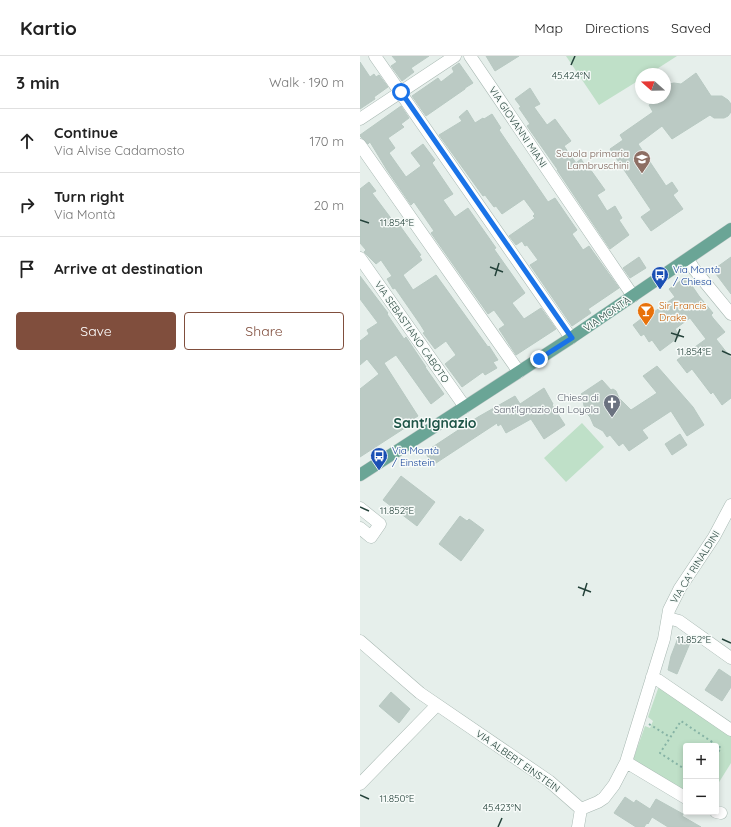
<!DOCTYPE html>
<meta charset="utf-8">
<style>
body{margin:0;font-family:Quicksand,sans-serif;background:#f2f2f2;color:#222}
.controls{position:absolute;right:12px;bottom:12px;display:grid;overflow:hidden;border-radius:4px;box-shadow:0 2px 6px #0003}
.controls button{width:36px;height:36px;display:grid;place-items:center;padding:0;border:0;border-bottom:1px solid #e0e0e0;background:#fff;color:#222;font:20px sans-serif}
.compass{position:absolute;left:275px;top:12px;width:36px;height:36px;border-radius:50%;background:#fff;box-shadow:0 2px 6px #0003;rotate:290deg}
.stop{position:absolute;width:12px;height:12px;margin:-9px;border:3px solid #1a73e8;border-radius:50%;background:#fff}
.stop.end{background:#1a73e8;border-color:#fff;box-shadow:0 1px 4px #0008}
.list{margin:0;padding:0;list-style:none}
h2{display:flex;justify-content:space-between;align-items:center;height:52px;margin:0;padding:0 16px;font-size:17px}
h2 small{font-size:13px;font-weight:400;color:#767676}
.list li{display:grid;grid-template-columns:26px 1fr auto;gap:12px;align-items:center;box-sizing:border-box;height:64px;padding:0 16px;border-top:1px solid #e0e0e0}
.list b{display:block;font-size:15px;white-space:nowrap}
.list p{margin:0;font-size:13px;white-space:nowrap;color:#767676}
.list em{font-size:13px;font-style:normal;color:#767676}
.actions{display:flex;gap:8px;padding:12px 16px}
.actions a{flex:1;padding:9px 0;border:1px solid #804e3d;border-radius:4px;text-align:center;font-size:14px;color:#804e3d}
.actions .main{background:#804e3d;color:#fff}
.icon{flex:none;width:22px;height:22px;fill:none;stroke:currentColor;stroke-width:2;stroke-linecap:round;stroke-linejoin:round}
.map{position:relative;flex:none;width:371px;height:771px;overflow:hidden}
header{display:flex;align-items:center;gap:24px;box-sizing:border-box;height:56px;padding:0 20px;background:#fff;border-bottom:1px solid #e0e0e0}
header strong{font-size:19px}
nav{display:flex;gap:22px;margin-inline-start:auto;font-size:14px}
main{display:flex}
aside{flex:1;background:#fff}
.map>svg:first-child{display:block}
.green{fill:#bfe0c8}
.building{fill:#bbcac4;stroke:#b8c9c2}
.lines{fill:none;stroke-linecap:round;stroke-linejoin:round}
.minor-casing{stroke:#a8b8b2;stroke-width:13}
.major-casing{stroke:#c2cac8;stroke-width:13}
.path{stroke:#86b3a5;stroke-width:2;stroke-dasharray:2 3;stroke-linecap:butt}
.minor{stroke:#fff;stroke-width:12}
.major{stroke:#6aa596;stroke-width:12}
.route{stroke:#1a73e8;stroke-width:5}
.ticks{fill:none;stroke:#24423a;stroke-width:1.5}
.labels{text-anchor:middle;dominant-baseline:central;stroke-width:3;stroke-linejoin:round;paint-order:stroke}
.street-label{font-size:10px;fill:#24423a;stroke:#f7fbf9}
.education-label{font-size:10px;fill:#785e54;stroke:#f7fbf9;text-anchor:end}
.transit-label{font-size:10px;fill:#164399;stroke:#f7fbf9;text-anchor:start}
.food-label{font-size:10px;fill:#c56008;stroke:#f7fbf9;text-anchor:start}
.worship-label{font-size:10px;fill:#5b616d;stroke:#f7fbf9;text-anchor:end}
.district-label{font-size:14px;font-weight:bold;fill:#1f5548;stroke:#f7fbf9}
.ticks-label{font-size:10px;text-anchor:middle;fill:#24423a;stroke:#f7fbf9;stroke-width:3;stroke-linejoin:round;paint-order:stroke}
</style>
<header>
<strong>Kartio</strong>
<nav><a>Map</a><a>Directions</a><a>Saved</a></nav>
</header>
<main>
<aside>
<h2>3 min<small>Walk · 190 m</small></h2>
<ul class="list">
<li><svg class="icon" aria-label="ahead" viewBox="0 0 24 24"><path d="M12 20V5M6 11l6-6 6 6"/></svg><div><b>Continue</b><p>Via Alvise Cadamosto</p></div><em>170 m</em></li>
<li><svg class="icon" aria-label="right" viewBox="0 0 24 24"><path d="M7 20v-9h11M14 6l5 5-5 5"/></svg><div><b>Turn right</b><p>Via Montà</p></div><em>20 m</em></li>
<li><svg class="icon" aria-label="arrive" viewBox="0 0 24 24"><path d="M6 21V4h12l-3 4 3 4H6"/></svg><div><b>Arrive at destination</b></div></li>
</ul>
<div class="actions"><a class="main">Save</a><a>Share</a></div>
</aside>
<div class="map">
<svg width="371" height="771" viewBox="0 0 371 771">
<rect width="100%" height="100%" fill="#e6efeb"/>
<path class="green" d="M206 0H317L289 18H281V23L239 49Z
M222 367 244 391 206 426 184 402Z
M299 630 371 679V707L356 731V690H326V736L273 704 285 670 290 672 293 665 288 661Z"/>
<path class="building" d="M32 0H69L51 12 54 16 42 25 31 10 37 6Z
M126 0H159L135 15Z
M0 6 10 21 14 18 16 21 19 19 28 31 14 41 15 43 0 53Z
M99 7 113 27 105 32V33L66 60 52 40 78 22 81 26 94 16 92 12Z
M336 17 351 40H362L368 44 371 48V56L368 60 364 62H354L350 59 312 83 302 70 278 88 306 130 312 126 318 135 313 139 323 153 291 175 281 161 291 154 250 93 263 84 260 79 293 56 289 49 299 42H305V31L309 28 314 27 321 28Z
M170 32 180 48 174 51 187 69 195 63 211 85 204 90 216 107 221 103 228 114 230 113 245 134 237 139 247 155 255 150 262 162 259 164 269 179 250 193 197 114H198L167 70 170 68 159 52 161 51 155 43Z
M41 50 49 62 41 68 44 71 28 82 35 92 29 97 46 121 61 110 51 97 63 88 75 104 72 107 93 138 83 144 95 161 108 152 136 192 134 193 165 237 152 247 164 263 181 252 196 273 156 299 139 273 145 269 134 254 128 258 71 177 74 175 54 146 51 149 27 114 10 86 8 88 0 80V79Z
M107 54 115 67 123 62 124 63 132 58 141 72 139 74 188 146 195 142 217 174 212 178 223 194 229 190 259 232 228 253 231 257 212 270 170 209 178 204 167 189 165 190 162 185 156 189 149 180 175 162 173 160 175 158 164 143 142 158 136 150 134 151 125 139 123 140 79 79 102 65 99 61Z
M9 126 16 135 12 137 33 165 35 163 61 199 59 200 62 204 43 219 53 234 76 219 128 291 129 290 138 304 133 306 137 312 125 319 123 316 102 331 85 308 96 299 86 285 75 293 63 277 65 276 60 268 35 232 33 233 27 223 32 220 21 204 16 208 4 196 6 194 0 187V133Z
M279 201 286 212 270 222 263 212Z
M371 201V238L353 214Z
M0 220 28 257 27 258 44 283 46 281 66 311H65L84 338 71 348 36 299 24 307 58 360 49 366 51 368 0 401V333L19 318 7 303 0 309V285L9 278 7 274 18 267 0 243Z
M326 221 339 240 353 257 351 259 353 262 365 276 356 283 371 302V342L362 349 353 336 351 338 332 313 327 317 317 304 346 283 330 262 315 273 320 280 300 295 292 284 289 286 284 278 281 280 273 269 293 254 294 256 315 241 309 233Z
M297 310 333 351 344 369 327 380 311 355 282 374 288 382 269 395 263 387 259 390 250 379 247 381 243 375 234 370 230 361 225 356 223 344 221 338 242 324 251 334 253 333 256 335 259 342 271 354 297 337 283 320Z
M184 332 193 348 192 349 205 369 184 383 171 363 146 377 141 368 138 370 137 367 73 409 65 396 118 361 155 340 160 348Z
M320 378 327 389 312 399 305 388Z
M41 420 75 446 57 470 23 444Z
M100 460 107 465 109 463 124 474 101 505 79 488Z
M318 582 330 587 317 618 308 614 311 600Z
M359 613 371 621V631L362 645 345 634Z
M31 636 50 653 39 667 19 650Z
M265 741 274 747 276 744 290 753 296 743 323 758 322 760 341 771H308L292 761 288 768 287 767 284 771H276L254 757Z"/>
<g class="lines">
<defs>
<path id="minor" d="M15 0 211 282
M110 0 273 240
M0 63 95 0
M0 89 159 316
M0 202 105 351
M328 203 334 213 371 258
M0 452 20 468 11 481 0 472
M308 562 319 565 371 602
M0 585 60 637 189 725 221 753
M292 621 298 624 371 674
M266 706 326 742
M0 728 77 649
M221 753 238 746 244 742 254 729 266 706 304 583 309 554 320 532 354 481 371 449
M356 756 361 757
M218 771 221 753"/>
<path id="major" d="M0 419 211 282 371 173"/>
</defs>
<use href="#minor" class="minor-casing"/>
<use href="#major" class="major-casing"/>
<path class="path" d="M289 668 310 681
M326 714 300 697 321 665 361 692 356 699"/>
<use href="#minor" class="minor"/>
<use href="#major" class="major"/>
</g>
<g class="lines">
<path class="route" d="M41 36 212 282 179 303"/>
</g>
<path class="ticks" d="M211 9 215 0M0 164 9 167M130 211 143 216M135 220 139 207M311 277 324 281M315 286 320 273M362 295 371 299M0 451 9 455M218 531 231 536M223 540 227 527M362 583 371 587M0 739 9 743M138 771 142 762"/>
<defs>
<symbol id="school-pin" viewBox="-11 -11 22 30"><path d="M0 17L-7.5 6A9.5 9.5 0 1 1 7.5 6Z" fill="#8d6e63" stroke="#f7fbf9"/><path d="M0-5L7-2L0 1L-7-2ZM-4 1L0 2.5L4 1V4Q0 6-4 4Z" fill="#fff"/></symbol>
<symbol id="bus-pin" viewBox="-11 -11 22 30"><path d="M0 17L-7.5 6A9.5 9.5 0 1 1 7.5 6Z" fill="#1a4fb4" stroke="#f7fbf9"/><path d="M-5-6H5V4H4V6H2V4H-2V6H-4V4H-5ZM-3.5-4V0h7V-4ZM-3.5 1.2v1.5H-2V1.2ZM2 1.2v1.5H3.5V1.2Z" fill="#fff"/></symbol>
<symbol id="bar-pin" viewBox="-11 -11 22 30"><path d="M0 17L-7.5 6A9.5 9.5 0 1 1 7.5 6Z" fill="#e8710a" stroke="#f7fbf9"/><path d="M-6-5H6L.8 .8V4.5H3.5V6h-7V4.5H-.8V.8Z" fill="#fff"/></symbol>
<symbol id="church-pin" viewBox="-11 -11 22 30"><path d="M0 17L-7.5 6A9.5 9.5 0 1 1 7.5 6Z" fill="#6b7280" stroke="#f7fbf9"/><path d="M-1.2-6h2.4v3.5h3.3v2.4h-3.3V6h-2.4V-.1h-3.3v-2.4h3.3Z" fill="#fff"/></symbol>
</defs>
<g fill-rule="evenodd">
<use href="#school-pin" x="272" y="93" width="20" height="27"/>
<use href="#bus-pin" x="290" y="209" width="20" height="27"/>
<use href="#bar-pin" x="276" y="245" width="20" height="27"/>
<use href="#church-pin" x="242" y="337" width="20" height="27"/>
<use href="#bus-pin" x="9" y="390" width="20" height="27"/>
</g>
<g class="labels">
<g class="street-label">
<text transform="translate(158 71) rotate(56)">VIA GIOVANNI MIANI</text>
<text transform="translate(247 258) rotate(-34)">VIA MONTÀ</text>
<text transform="translate(52 276) rotate(55)">VIA SEBASTIANO CABOTO</text>
<text transform="translate(335 511) rotate(-58)">VIA CA' RINALDINI</text>
<text transform="translate(158 705) rotate(35)">VIA ALBERT EINSTEIN</text>
</g>
<g class="education-label">
<text x="269" y="97">Scuola primaria<tspan x="269" dy="12">Lambruschini</tspan></text>
</g>
<g class="transit-label">
<text x="313" y="213">Via Montà<tspan x="313" dy="12">/ Chiesa</tspan></text>
<text x="32" y="394">Via Montà<tspan x="32" dy="12">/ Einstein</tspan></text>
</g>
<g class="food-label">
<text x="299" y="249">Sir Francis<tspan x="299" dy="12">Drake</tspan></text>
</g>
<g class="worship-label">
<text x="239" y="341">Chiesa di<tspan x="239" dy="12">Sant'Ignazio da Loyola</tspan></text>
</g>
<g class="district-label">
<text x="75" y="367">Sant'Ignazio</text>
</g>
</g>
<g class="ticks-label">
<text x="211" y="23">45.424°N</text>
<text x="37" y="170">11.854°E</text>
<text x="334" y="299">11.854°E</text>
<text x="37" y="458">11.852°E</text>
<text x="334" y="587">11.852°E</text>
<text x="37" y="746">11.850°E</text>
<text x="142" y="755">45.423°N</text>
</g>
</svg>
<div class="controls">
<button>+</button>
<button>−</button>
</div>
<svg class="compass" viewBox="-18 -18 36 36"><path d="M0-13l5 13h-10z" fill="#e53935"/><path d="M0 13l5-13h-10z" fill="#767676"/></svg>
<div class="stop" style="left:41px;top:36px"></div>
<div class="stop end" style="left:179px;top:303px"></div>
</div>
</main>
